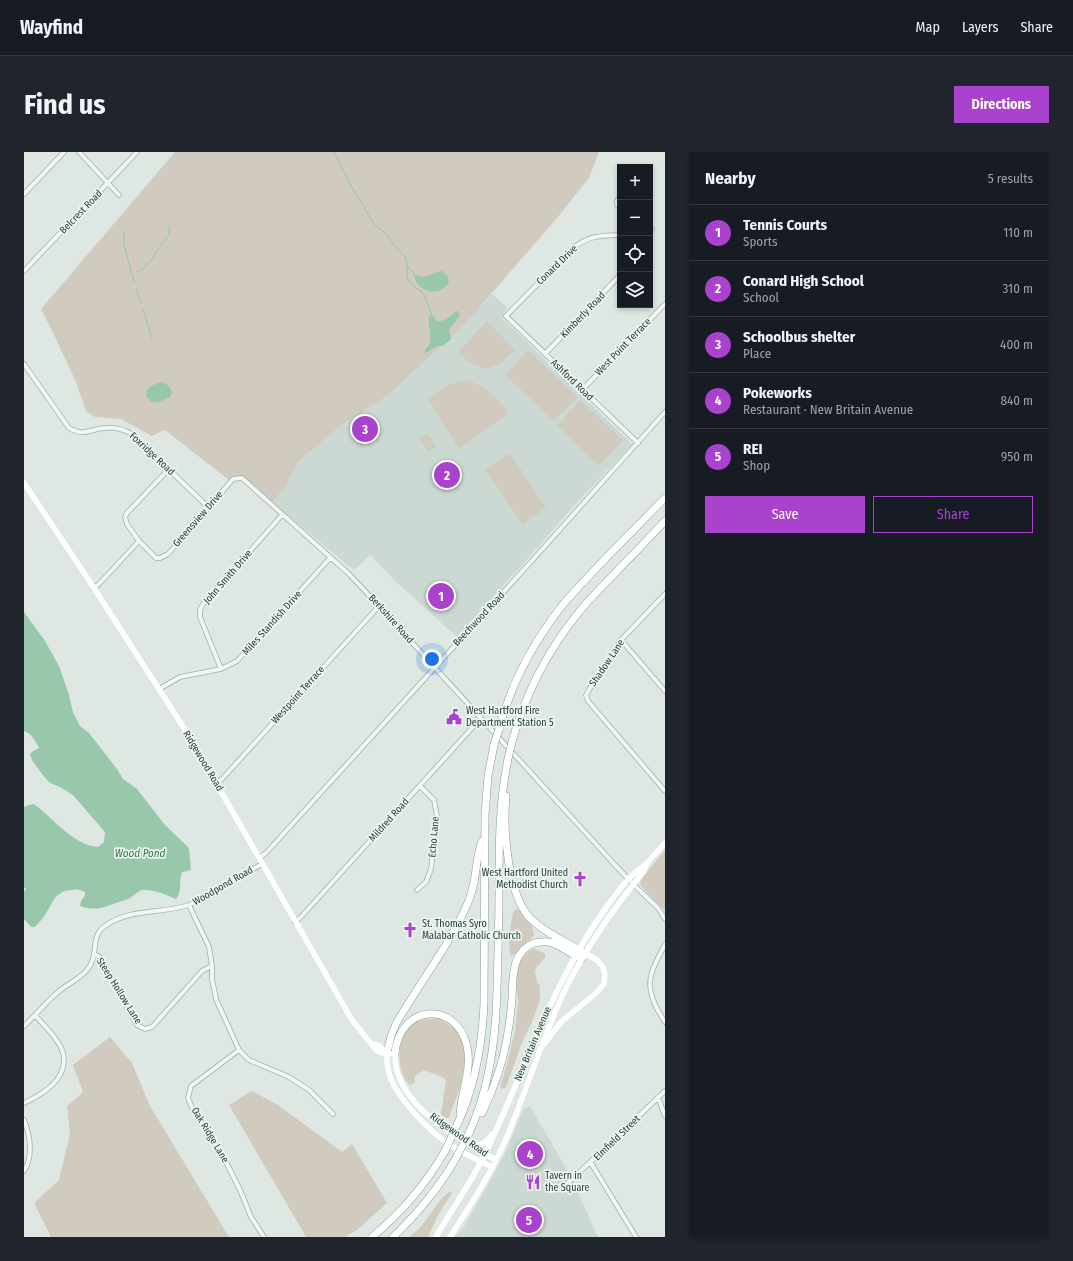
<!DOCTYPE html>
<meta charset="utf-8">
<style>
body{margin:0;font-family:"Fira Sans Condensed",sans-serif;background:#20242c;color:#f1f3f6}
.controls{position:absolute;right:12px;top:12px;display:grid;overflow:hidden;border-radius:0px;box-shadow:0 2px 6px #0003}
.controls button{width:36px;height:36px;display:grid;place-items:center;padding:0;border:0;border-bottom:1px solid #363941;background:#171b24;color:#f1f3f6;font:20px sans-serif}
.you{position:absolute;left:408px;top:507px;width:14px;height:14px;margin:-10px;border:3px solid #fff;border-radius:50%;background:#1a73e8;box-shadow:0 0 0 6px #1a73e833}
.badge{display:grid;place-items:center;width:26px;height:26px;border-radius:50%;background:#a942cd;color:#fff;font-size:13px;font-weight:700}
.pin{position:absolute;translate:-50% -50%;border:2px solid #fff;box-shadow:0 1px 4px #0006}
.list{margin:0;padding:0;list-style:none}
h2{display:flex;justify-content:space-between;align-items:center;height:52px;margin:0;padding:0 16px;font-size:17px}
h2 small{font-size:13px;font-weight:400;color:#9ea1a6}
.list li{display:grid;grid-template-columns:26px 1fr auto;gap:12px;align-items:center;box-sizing:border-box;height:56px;padding:0 16px;border-top:1px solid #363941}
.list b{display:block;font-size:15px;white-space:nowrap}
.list p{margin:0;font-size:13px;white-space:nowrap;color:#9ea1a6}
.list em{font-size:13px;font-style:normal;color:#9ea1a6}
.actions{display:flex;gap:8px;padding:12px 16px}
.actions a{flex:1;padding:9px 0;border:1px solid #a942cd;border-radius:0px;text-align:center;font-size:14px;color:#a942cd}
.actions .main{background:#a942cd;color:#fff}
.icon{flex:none;width:22px;height:22px;fill:none;stroke:currentColor;stroke-width:2;stroke-linecap:round;stroke-linejoin:round}
.map{position:relative;flex:none;width:641px;height:1085px;overflow:hidden;border-radius:0px}
header{display:flex;align-items:center;gap:24px;box-sizing:border-box;height:56px;padding:0 20px;background:#171b24;border-bottom:1px solid #363941}
header strong{font-size:19px}
nav{display:flex;gap:22px;margin-inline-start:auto;font-size:14px}
.intro{display:flex;align-items:center;justify-content:space-between;box-sizing:border-box;height:96px;padding:0 24px}
h1{margin:0;font-size:28px}
.button{padding:10px 18px;border-radius:0px;background:#a942cd;color:#fff;font-size:14px;font-weight:700}
main{display:flex;gap:24px;padding:0 24px}
aside{flex:1;background:#171b24;border-radius:0px;box-shadow:0 2px 6px #0003}
.map>svg:first-child{display:block}
.built{fill:#ccd9d2}
.green{fill:#d1cbbf}
.water{fill:#98c7ac}
.lines{fill:none;stroke-linecap:round;stroke-linejoin:round}
.stream{stroke:#98c7ac;stroke-width:1}
.street-casing{stroke:#a0aea6;stroke-width:5.5}
.highway-casing{stroke:#859e92;stroke-width:8}
.street{stroke:#f0f6f3;stroke-width:4}
.secondary{stroke:#fff;stroke-width:5.5}
.highway{stroke:#fff;stroke-width:7}
.highway-bridge-casing{stroke:#859e92;stroke-width:8;stroke-linecap:butt}
.highway-bridge{stroke:#fff;stroke-width:7}
.labels{text-anchor:middle;dominant-baseline:central;stroke-width:3.5;stroke-linejoin:round;paint-order:stroke}
.street-label{font-size:10px;fill:#273e33;stroke:#edf5f1}
.poi-label{font-size:10px;fill:#273e33;stroke:#edf5f1;text-anchor:start}
.water-label{font-size:11px;font-style:italic;fill:#32714e;stroke:#edf5f1}
</style>
<header>
<strong>Wayfind</strong>
<nav><a>Map</a><a>Layers</a><a>Share</a></nav>
</header>
<div class="intro"><h1>Find us</h1><a class="button">Directions</a></div>
<main>
<div class="map">
<svg width="641" height="1085" viewBox="0 0 641 1085">
<rect width="100%" height="100%" fill="#dee7e2"/>
<path class="built" d="M468 142 483 155 478 166 608 292 547 357 515 394 433 485 372 430 346 403 330 418 264 364 248 350 261 336 274 310 316 274 363 244 434 179Z
M506 954 547 1025 574 1085H431L440 1075 479 1006 499 958Z"/>
<path class="green" d="M151 0H575L565 26 533 66 448 164 434 179 363 244 316 274 274 310 261 336 248 350 219 324H213L205 328 141 278 128 284 97 267 71 265 62 259 52 230 31 185 17 157Z
M463 169 491 198 476 212 461 217 444 210 434 200Z
M504 198 554 245 530 269 481 223Z
M444 228 463 237 478 252 484 262 435 297 404 247 423 233Z
M556 248 599 288 575 314 533 274Z
M403 281 412 295 404 300 395 286Z
M486 301 522 356 498 372 461 317Z
M641 698V759L618 735 616 731 618 726Z
M493 757 498 760 499 765 508 774 510 783C507 788 501 790 497 794 493 798 492 802 487 804 483 795 487 770 489 760Z
M510 797 520 801 521 803V806L512 816 511 819 513 830 516 834V848L508 870 499 888 482 935 479 937 476 935 481 919 491 879 494 849 492 829 494 812 505 799Z
M415 866 433 878 440 893 441 909 436 936 425 965 423 966 418 964 417 961 422 928 420 926 400 918 391 924 390 926 391 928V931L386 933C371 920 372 883 390 871 397 867 406 867 415 866Z
M86 885 108 911 125 952 205 1085H27L10 1051 35 1028 46 982 43 954 59 940 49 913Z
M228 939 254 953 318 1000 328 992 363 1051 333 1078 321 1085H282L205 953Z
M426 1039 428 1041 414 1063 404 1085H385L396 1076 418 1046Z"/>
<path class="water" d="M418 119 423 123 425 129C419 145 394 142 390 124L391 123C404 128 406 120 418 119Z
M433 159H434L436 164 425 177 427 187 419 194H414L401 201V197C412 190 403 176 405 165L408 163 413 169C423 170 426 163 433 159Z
M137 230C144 232 150 237 146 245L135 250H127L122 244C123 234 129 233 137 230Z
M0 460 21 489 35 514 45 543 49 560 56 574 65 581 93 617 99 627 113 637 141 673 165 696 167 718 158 720C154 729 159 739 152 747 143 743 130 737 119 738 113 739 109 745 104 747 100 749 96 749 92 751 78 756 71 759 56 754L57 749 61 744V740C56 738 54 737 49 738 31 738 29 751 21 763 18 768 14 771 11 775H7L0 767V740L2 737 0 735V655L5 653 10 652C29 666 49 693 74 695L80 690 81 680 49 643 36 635 26 631 18 622 8 608 6 602 9 599 15 596C11 588 8 582 0 579Z"/>
<g class="lines">
<path class="stream" d="M310 0 331 41 336 48 349 71 363 83 371 94 381 105 383 111V123L385 130 392 136 397 139 400 143 408 163
M100 79V92L110 130
M383 114 391 123
M113 120C124 115 129 106 135 96 138 92 142 87 145 83V74
M112 137 117 151
M119 158 128 186"/>
<defs>
<path id="street" d="M55 0 95 43
M0 42 40 0
M596 45 593 49V53L596 55
M626 78 628 77
M596 83C574 84 567 83 549 96L482 164 614 291
M0 119 113 0
M521 202 596 123
M0 212 45 276C60 285 65 277 81 276 91 275 99 277 108 282L184 355
M558 238 641 152
M115 389 132 406H136L144 402 209 327 218 326 325 422 341 439 591 713 613 736 634 756 641 767
M70 436 75 432 115 389 103 372 101 365 103 361 144 318
M641 442 597 488 566 536 562 543 564 549 641 639
M597 488 641 539
M197 517 176 465V458L179 452 258 363
M135 537 156 525 197 517 213 509 306 406
M192 631 198 627 355 454
M235 706 242 701 505 412 641 260
M393 738 402 730 407 717 413 664 410 648 396 634
M165 753 185 795 188 814V827L192 847 215 898 225 908 265 925 285 938 309 962
M271 770 277 765 457 566
M641 792C637 801 631 810 628 820 622 838 631 855 641 870
M70 802 76 805 113 873 121 877 128 875 178 819 188 814
M0 874C12 863 22 850 34 840 43 832 56 827 63 818 76 803 65 785 81 774 106 756 137 762 165 753L238 712
M215 898 167 934 164 946 169 958 202 1010 216 1038 227 1065 240 1085
M634 945 641 964
M0 951C19 942 45 927 39 901 35 887 20 874 11 863
M0 968C6 984 10 1003 0 1019
M567 1011 612 1085
M543 1032 641 939"/>
<path id="highway" d="M475 577C487 532 509 491 537 455 551 438 566 423 581 407 601 387 621 366 641 346
M488 590C501 543 524 498 555 460 567 445 581 432 594 418 610 402 626 385 641 369
M482 644C479 676 483 743 507 767 521 781 544 791 561 801
M363 901 367 884 372 872C395 831 427 792 445 748 453 729 451 708 458 689
M371 902C375 852 432 848 443 894 448 916 438 939 436 961
M458 961C470 936 480 908 484 880 486 869 487 858 488 847 489 826 487 800 510 791 515 790 520 789 525 790 535 792 548 802 557 807
M433 973C451 935 458 894 460 852L461 663 464 624 470 593
M445 981C466 936 472 886 473 837 474 803 475 770 475 737 475 693 475 650 484 607
M348 1085C377 1061 402 1032 421 999
M369 1085C394 1061 415 1036 432 1006"/>
</defs>
<use href="#street" class="street-casing"/>
<use href="#highway" class="highway-casing"/>
<use href="#street" class="street"/>
<path class="secondary" d="M0 331 70 436 167 587 328 868 352 898 358 901 371 902C369 951 434 987 472 1008
M348 892 354 893 363 901C361 927 376 945 392 963 402 974 412 984 425 992 438 1001 454 1008 468 1015
M520 892 537 870 571 842 580 832 581 823 579 815 573 808 561 801
M446 993C457 994 462 991 468 983
M412 1085C429 1055 450 1027 464 996 503 913 529 828 584 753 595 738 607 721 623 712
M426 1085C446 1054 467 1022 482 987 503 938 518 886 541 838 562 795 590 756 620 719L623 711 641 691"/>
<use href="#highway" class="highway"/>
<defs>
<path id="highway-bridge" d="M470 593 475 577
M484 607 488 590
M421 999 433 973
M432 1006 445 981"/>
</defs>
<use href="#highway-bridge" class="highway-bridge-casing"/>
<use href="#highway-bridge" class="highway-bridge"/>
</g>
<defs>
<symbol id="civic-bare" viewBox="-9 -9 18 18"><path d="M-.6-6.5H3V-4.5H.6V-3L4-1V1h2V6H-6V1h2V-1L-.6-3ZM-1.2 2.5V6h2.4V2.5Z" fill="#a942cd" stroke="#edf5f1" stroke-width="2.5" paint-order="stroke"/></symbol>
<symbol id="church-bare" viewBox="-9 -9 18 18"><path d="M-1.2-6h2.4v3.5h3.3v2.4h-3.3V6h-2.4V-.1h-3.3v-2.4h3.3Z" fill="#a942cd" stroke="#edf5f1" stroke-width="2.5" paint-order="stroke"/></symbol>
<symbol id="restaurant-bare" viewBox="-9 -9 18 18"><path d="M-5-6h1v4h1v-4h1v4h1v-4h1v5L-1.5 .5V6h-2V.5L-5-1ZM5-6V6H3V1.5H1.5Q1.5-4 5-6Z" fill="#a942cd" stroke="#edf5f1" stroke-width="2.5" paint-order="stroke"/></symbol>
</defs>
<g fill-rule="evenodd">
<use href="#civic-bare" x="419" y="554" width="22" height="22"/>
<use href="#church-bare" x="545" y="716" width="22" height="22"/>
<use href="#church-bare" x="375" y="767" width="22" height="22"/>
<use href="#restaurant-bare" x="498" y="1019" width="22" height="22"/>
</g>
<g class="labels">
<g class="street-label">
<text transform="translate(57 60) rotate(-46)">Belcrest Road</text>
<text transform="translate(533 113) rotate(-44)">Conard Drive</text>
<text transform="translate(559 163) rotate(-46)">Kimberly Road</text>
<text transform="translate(599 195) rotate(-46)">West Point Terrace</text>
<text transform="translate(548 228) rotate(44)">Ashford Road</text>
<text transform="translate(128 302) rotate(43)">Foxridge Road</text>
<text transform="translate(174 367) rotate(-49)">Greensview Drive</text>
<text transform="translate(204 425) rotate(-49)">John Smith Drive</text>
<text transform="translate(367 467) rotate(48)">Berkshire Road</text>
<text transform="translate(455 467) rotate(-47)">Beechwood Road</text>
<text transform="translate(248 471) rotate(-48)">Miles Standish Drive</text>
<text transform="translate(583 511) rotate(-56)">Shadow Lane</text>
<text transform="translate(274 543) rotate(-48)">Westpoint Terrace</text>
<text transform="translate(179 609) rotate(59)">Ridgewood Road</text>
<text transform="translate(365 668) rotate(-48)">Mildred Road</text>
<text transform="translate(410 685) rotate(-85)">Echo Lane</text>
<text transform="translate(199 734) rotate(-30)">Woodpond Road</text>
<text transform="translate(95 839) rotate(58)">Steep Hollow Lane</text>
<text transform="translate(509 892) rotate(-67)">New Britain Avenue</text>
<text transform="translate(186 983) rotate(59)">Oak Ridge Lane</text>
<text transform="translate(435 983) rotate(35)">Ridgewood Road</text>
<text transform="translate(593 986) rotate(-44)">Elmfield Street</text>
</g>
<g class="poi-label">
<text x="442" y="559">West Hartford Fire<tspan x="442" dy="12">Department Station 5</tspan></text>
<text x="544" y="721" text-anchor="end">West Hartford United<tspan x="544" dy="12">Methodist Church</tspan></text>
<text x="398" y="772">St. Thomas Syro<tspan x="398" dy="12">Malabar Catholic Church</tspan></text>
<text x="521" y="1024">Tavern in<tspan x="521" dy="12">the Square</tspan></text>
</g>
<g class="water-label">
<text x="116" y="701">Wood Pond</text>
</g>
</g>
</svg>
<div class="controls">
<button>+</button>
<button>−</button>
<button><svg class="icon" aria-label="locate" viewBox="0 0 24 24"><circle cx="12" cy="12" r="6"/><path d="M12 2v4M12 18v4M2 12h4M18 12h4"/></svg></button>
<button><svg class="icon" aria-label="layers" viewBox="0 0 24 24"><path d="M12 4l9 5-9 5-9-5zM3 14l9 5 9-5"/></svg></button>
</div>
<div class="you"></div>
<div class="pin badge" style="left:417px;top:444px">1</div>
<div class="pin badge" style="left:423px;top:323px">2</div>
<div class="pin badge" style="left:341px;top:277px">3</div>
<div class="pin badge" style="left:506px;top:1002px">4</div>
<div class="pin badge" style="left:505px;top:1068px">5</div>
</div>
<aside>
<h2>Nearby<small>5 results</small></h2>
<ul class="list">
<li><span class="badge">1</span><div><b>Tennis Courts</b><p>Sports</p></div><em>110 m</em></li>
<li><span class="badge">2</span><div><b>Conard High School</b><p>School</p></div><em>310 m</em></li>
<li><span class="badge">3</span><div><b>Schoolbus shelter</b><p>Place</p></div><em>400 m</em></li>
<li><span class="badge">4</span><div><b>Pokeworks</b><p>Restaurant · New Britain Avenue</p></div><em>840 m</em></li>
<li><span class="badge">5</span><div><b>REI</b><p>Shop</p></div><em>950 m</em></li>
</ul>
<div class="actions"><a class="main">Save</a><a>Share</a></div>
</aside>
</main>
